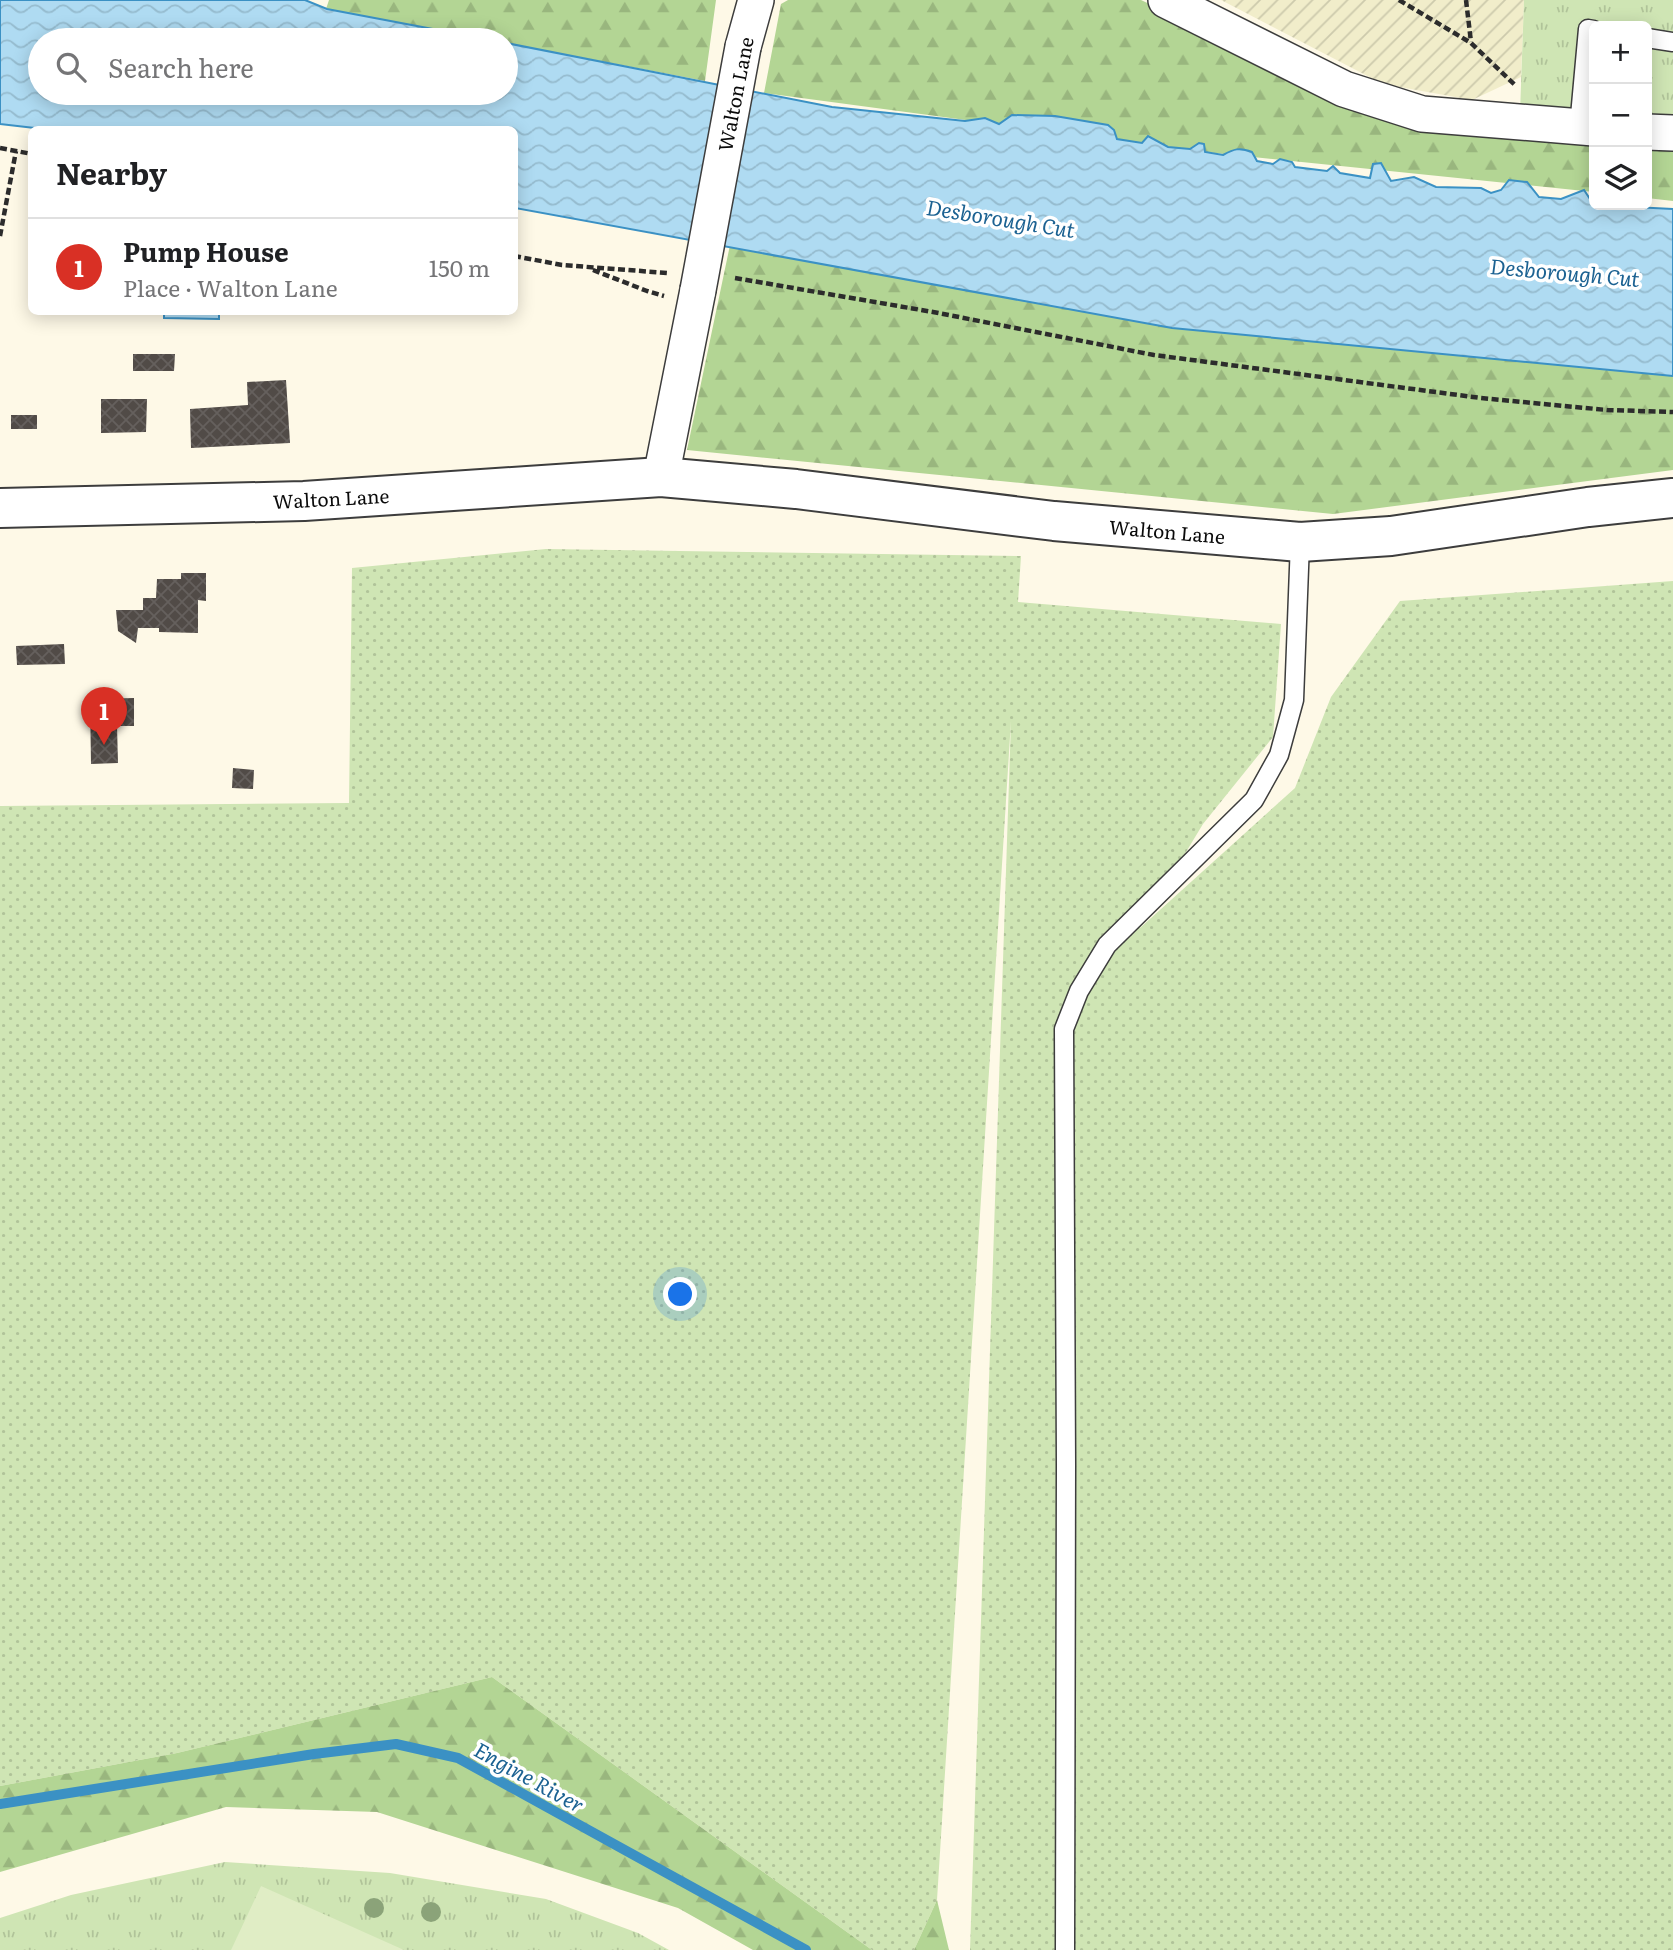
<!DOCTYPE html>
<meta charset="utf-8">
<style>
body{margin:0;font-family:Literata,serif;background:#f6f6f6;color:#202124}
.controls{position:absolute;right:21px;top:21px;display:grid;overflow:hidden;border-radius:10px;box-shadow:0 4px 18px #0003}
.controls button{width:63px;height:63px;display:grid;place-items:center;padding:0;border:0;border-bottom:2px solid #e0e0e0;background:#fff;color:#202124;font:35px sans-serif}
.you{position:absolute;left:681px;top:1295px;width:24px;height:24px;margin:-18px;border:5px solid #fff;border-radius:50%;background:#1a73e8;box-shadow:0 0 0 10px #1a73e833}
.badge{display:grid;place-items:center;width:46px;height:46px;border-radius:50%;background:#d93025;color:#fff;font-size:23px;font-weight:700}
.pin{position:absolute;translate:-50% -58px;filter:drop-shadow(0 2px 4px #0008)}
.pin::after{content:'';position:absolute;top:37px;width:24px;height:21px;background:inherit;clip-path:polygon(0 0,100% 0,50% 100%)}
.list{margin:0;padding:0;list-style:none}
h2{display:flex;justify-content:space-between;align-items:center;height:91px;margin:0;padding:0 28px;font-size:30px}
h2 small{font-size:23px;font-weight:400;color:#757577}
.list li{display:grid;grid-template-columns:46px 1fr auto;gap:21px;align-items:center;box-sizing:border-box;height:98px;padding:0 28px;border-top:2px solid #e0e0e0}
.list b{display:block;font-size:26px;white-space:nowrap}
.list p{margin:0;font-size:23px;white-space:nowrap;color:#757577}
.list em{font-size:23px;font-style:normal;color:#757577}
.icon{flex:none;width:38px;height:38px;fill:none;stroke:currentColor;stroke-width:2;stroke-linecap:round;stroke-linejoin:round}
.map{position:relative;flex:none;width:1673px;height:1950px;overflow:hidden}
.search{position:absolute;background:#fff;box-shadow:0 4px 18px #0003;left:28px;top:28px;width:490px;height:77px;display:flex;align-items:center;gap:18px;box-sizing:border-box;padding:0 24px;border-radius:38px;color:#757577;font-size:26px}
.panel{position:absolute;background:#fff;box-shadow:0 4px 18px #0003;left:28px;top:126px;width:490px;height:189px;border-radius:10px}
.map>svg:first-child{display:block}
.farmland{fill:url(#farmland-furrows)}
.grass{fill:url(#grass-dots)}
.forest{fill:url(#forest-firs)}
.park{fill:url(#park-tufts)}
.pitch{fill:#e0edc5}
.water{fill:url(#water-waves);stroke:#3b91c4;stroke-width:2}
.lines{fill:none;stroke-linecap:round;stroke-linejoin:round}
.stream{stroke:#3b91c4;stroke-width:10}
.building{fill:url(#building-cross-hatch)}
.service-casing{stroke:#3d3d3d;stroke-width:21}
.minor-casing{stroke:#3d3d3d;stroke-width:38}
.tertiary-casing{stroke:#3d3d3d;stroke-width:42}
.path{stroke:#2c2c2c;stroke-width:4.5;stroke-dasharray:7 3.5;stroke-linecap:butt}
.service{stroke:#fff;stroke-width:18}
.minor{stroke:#fff;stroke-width:35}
.tertiary{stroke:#fff;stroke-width:38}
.minor-bridge-casing{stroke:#3d3d3d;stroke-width:38;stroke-linecap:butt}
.minor-bridge{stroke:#fff;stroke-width:35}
.tree{fill:#8ba379}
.labels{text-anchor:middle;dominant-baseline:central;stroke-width:7;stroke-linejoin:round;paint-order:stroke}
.street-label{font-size:19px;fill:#0a0a0a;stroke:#fff}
.water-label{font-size:21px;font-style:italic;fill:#1c6292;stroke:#fff}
</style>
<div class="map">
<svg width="1673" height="1950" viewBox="0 0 1673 1950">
<defs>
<pattern id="farmland-furrows" width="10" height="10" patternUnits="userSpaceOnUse" patternTransform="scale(1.75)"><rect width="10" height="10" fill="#f1edca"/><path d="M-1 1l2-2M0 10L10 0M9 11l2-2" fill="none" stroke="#cdcaac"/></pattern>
<pattern id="grass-dots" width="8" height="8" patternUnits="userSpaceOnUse" patternTransform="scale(1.75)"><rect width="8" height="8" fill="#cfe5b4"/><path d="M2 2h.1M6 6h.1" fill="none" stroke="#b0c399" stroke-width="1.8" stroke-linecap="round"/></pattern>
<pattern id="forest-firs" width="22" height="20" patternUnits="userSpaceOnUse" patternTransform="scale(1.75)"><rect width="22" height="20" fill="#b3d594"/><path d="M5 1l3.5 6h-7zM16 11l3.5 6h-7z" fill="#99b67e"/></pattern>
<pattern id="park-tufts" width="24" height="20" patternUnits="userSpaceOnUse" patternTransform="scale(1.75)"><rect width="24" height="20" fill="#cfe5b4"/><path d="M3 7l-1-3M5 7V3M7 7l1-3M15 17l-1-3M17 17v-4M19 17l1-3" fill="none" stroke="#b0c399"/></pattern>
<pattern id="water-waves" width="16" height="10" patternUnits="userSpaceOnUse" patternTransform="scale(1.75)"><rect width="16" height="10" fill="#afdbf2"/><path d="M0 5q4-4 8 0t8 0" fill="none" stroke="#95bbce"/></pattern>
<pattern id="building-cross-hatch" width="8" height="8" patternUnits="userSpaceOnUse" patternTransform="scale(1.75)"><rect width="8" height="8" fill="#514b47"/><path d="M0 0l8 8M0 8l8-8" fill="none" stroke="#65605d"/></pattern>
</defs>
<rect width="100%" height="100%" fill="#fef9e7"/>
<path class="farmland" d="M1221 0H1524L1521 77 1472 100 1383 84Z"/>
<path class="grass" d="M546 549 1021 556 1018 602 1281 624 1273 737 1203 824 1140 928 1295 788 1331 697 1400 601 1673 581V1950H970L1011 721 937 1900 914 1950H872L492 1677 177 1753 0 1786V806L349 803 352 568Z"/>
<path class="forest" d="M329 0H716L705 81 506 43V40H491L326 9Z
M788 0H1141L1343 96 1594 134V192L1205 152 764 93 781 4Z
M1647 139 1673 141V201L1647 198Z
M730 245 1172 328 1673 376V470L1333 514 687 450Z
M492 1677 872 1950H753L678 1908 377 1812 226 1807 0 1872V1786L177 1753Z
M937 1900 949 1950H914Z"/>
<path class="park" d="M1524 0H1673V122L1647 120V26H1594V117L1520 113Z
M225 1862 390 1873 546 1899 638 1933 669 1950H0V1918L71 1895Z"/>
<path class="pitch" d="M261 1886 404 1950H231Z"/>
<path class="water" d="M0 0H305L327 9 491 40H40V93H506V43L832 107 965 121 985 118 999 124 1012 115 1055 116 1108 125 1114 130 1117 139 1142 143 1148 136 1168 147 1190 149 1199 143 1204 144 1205 152 1223 155C1234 149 1239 147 1252 152L1257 161 1273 164 1280 159 1292 162 1295 167 1327 171 1333 166 1340 173 1370 178 1373 164 1381 163 1391 181 1414 177 1436 187 1481 188 1491 193 1501 190 1509 180 1527 182 1539 197 1561 199 1584 190 1594 205 1673 209V376L1172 328 515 208 514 130H52L0 124Z
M164 312H219V319L164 318Z"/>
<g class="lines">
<path class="stream" d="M0 1804 314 1754 396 1744 458 1758 806 1950"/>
</g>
<path class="building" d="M133 354H175L174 371H133Z
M286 380 290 443 191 448 190 409 248 405 247 382Z
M101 399H147L146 432 101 433Z
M11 415H37V429H11Z
M181 573H206V601L198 600V633L159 632V628H138L136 643 118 631 116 610H143V598H156L157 579H181Z
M64 644 65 664 17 665 16 646Z
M134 698V726H117L118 763 91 764 90 699Z
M233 768 254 770 253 789 232 788Z"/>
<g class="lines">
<defs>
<path id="service" d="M1647 38 1673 42
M1579 127 1588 29 1594 30
M1065 1950 1066 1465 1064 1029 1079 991 1107 945 1254 800 1279 755 1294 700 1300 542"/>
<path id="minor" d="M1166 0 1344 89 1422 114 1594 128
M743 47 756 0
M1647 132 1673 133
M661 477 698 290"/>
<path id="tertiary" d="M0 508 304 501 661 477 796 489 1054 521 1300 542 1391 536 1588 507 1673 498"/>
</defs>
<use href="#service" class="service-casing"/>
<use href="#minor" class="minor-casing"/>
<use href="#tertiary" class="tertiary-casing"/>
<path class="path" d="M1399 0 1471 43 1516 86
M1466 0 1471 42
M0 148 32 154
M0 236 16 151
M514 256 562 265 667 273
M593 270 647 291 664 296
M735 278 933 312 1154 355 1481 398 1607 410 1673 412"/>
<use href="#service" class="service"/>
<use href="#minor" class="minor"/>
<use href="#tertiary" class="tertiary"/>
<defs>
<path id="minor-bridge" d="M698 290 743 47"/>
</defs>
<use href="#minor-bridge" class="minor-bridge-casing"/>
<use href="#minor-bridge" class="minor-bridge"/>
</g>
<g class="tree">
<circle cx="374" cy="1908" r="10"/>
<circle cx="431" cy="1912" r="10"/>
</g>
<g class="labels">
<g class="street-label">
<text transform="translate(735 94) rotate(-79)">Walton Lane</text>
<text transform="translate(331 498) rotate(-3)">Walton Lane</text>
<text transform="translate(1167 531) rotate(5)">Walton Lane</text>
</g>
<g class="water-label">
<text transform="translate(1001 217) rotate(9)">Desborough Cut</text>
<text transform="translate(1565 271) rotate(5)">Desborough Cut</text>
<text transform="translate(530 1776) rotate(29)">Engine River</text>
</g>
</g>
</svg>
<div class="controls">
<button>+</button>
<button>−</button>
<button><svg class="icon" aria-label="layers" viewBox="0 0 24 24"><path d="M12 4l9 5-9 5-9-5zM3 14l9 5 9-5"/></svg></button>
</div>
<div class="you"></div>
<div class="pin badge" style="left:104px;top:745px">1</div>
<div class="search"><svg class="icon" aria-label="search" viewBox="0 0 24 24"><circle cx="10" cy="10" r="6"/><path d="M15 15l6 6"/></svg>Search here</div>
<section class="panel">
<h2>Nearby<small></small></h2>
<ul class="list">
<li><span class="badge">1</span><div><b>Pump House</b><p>Place · Walton Lane</p></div><em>150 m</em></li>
</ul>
</section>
</div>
